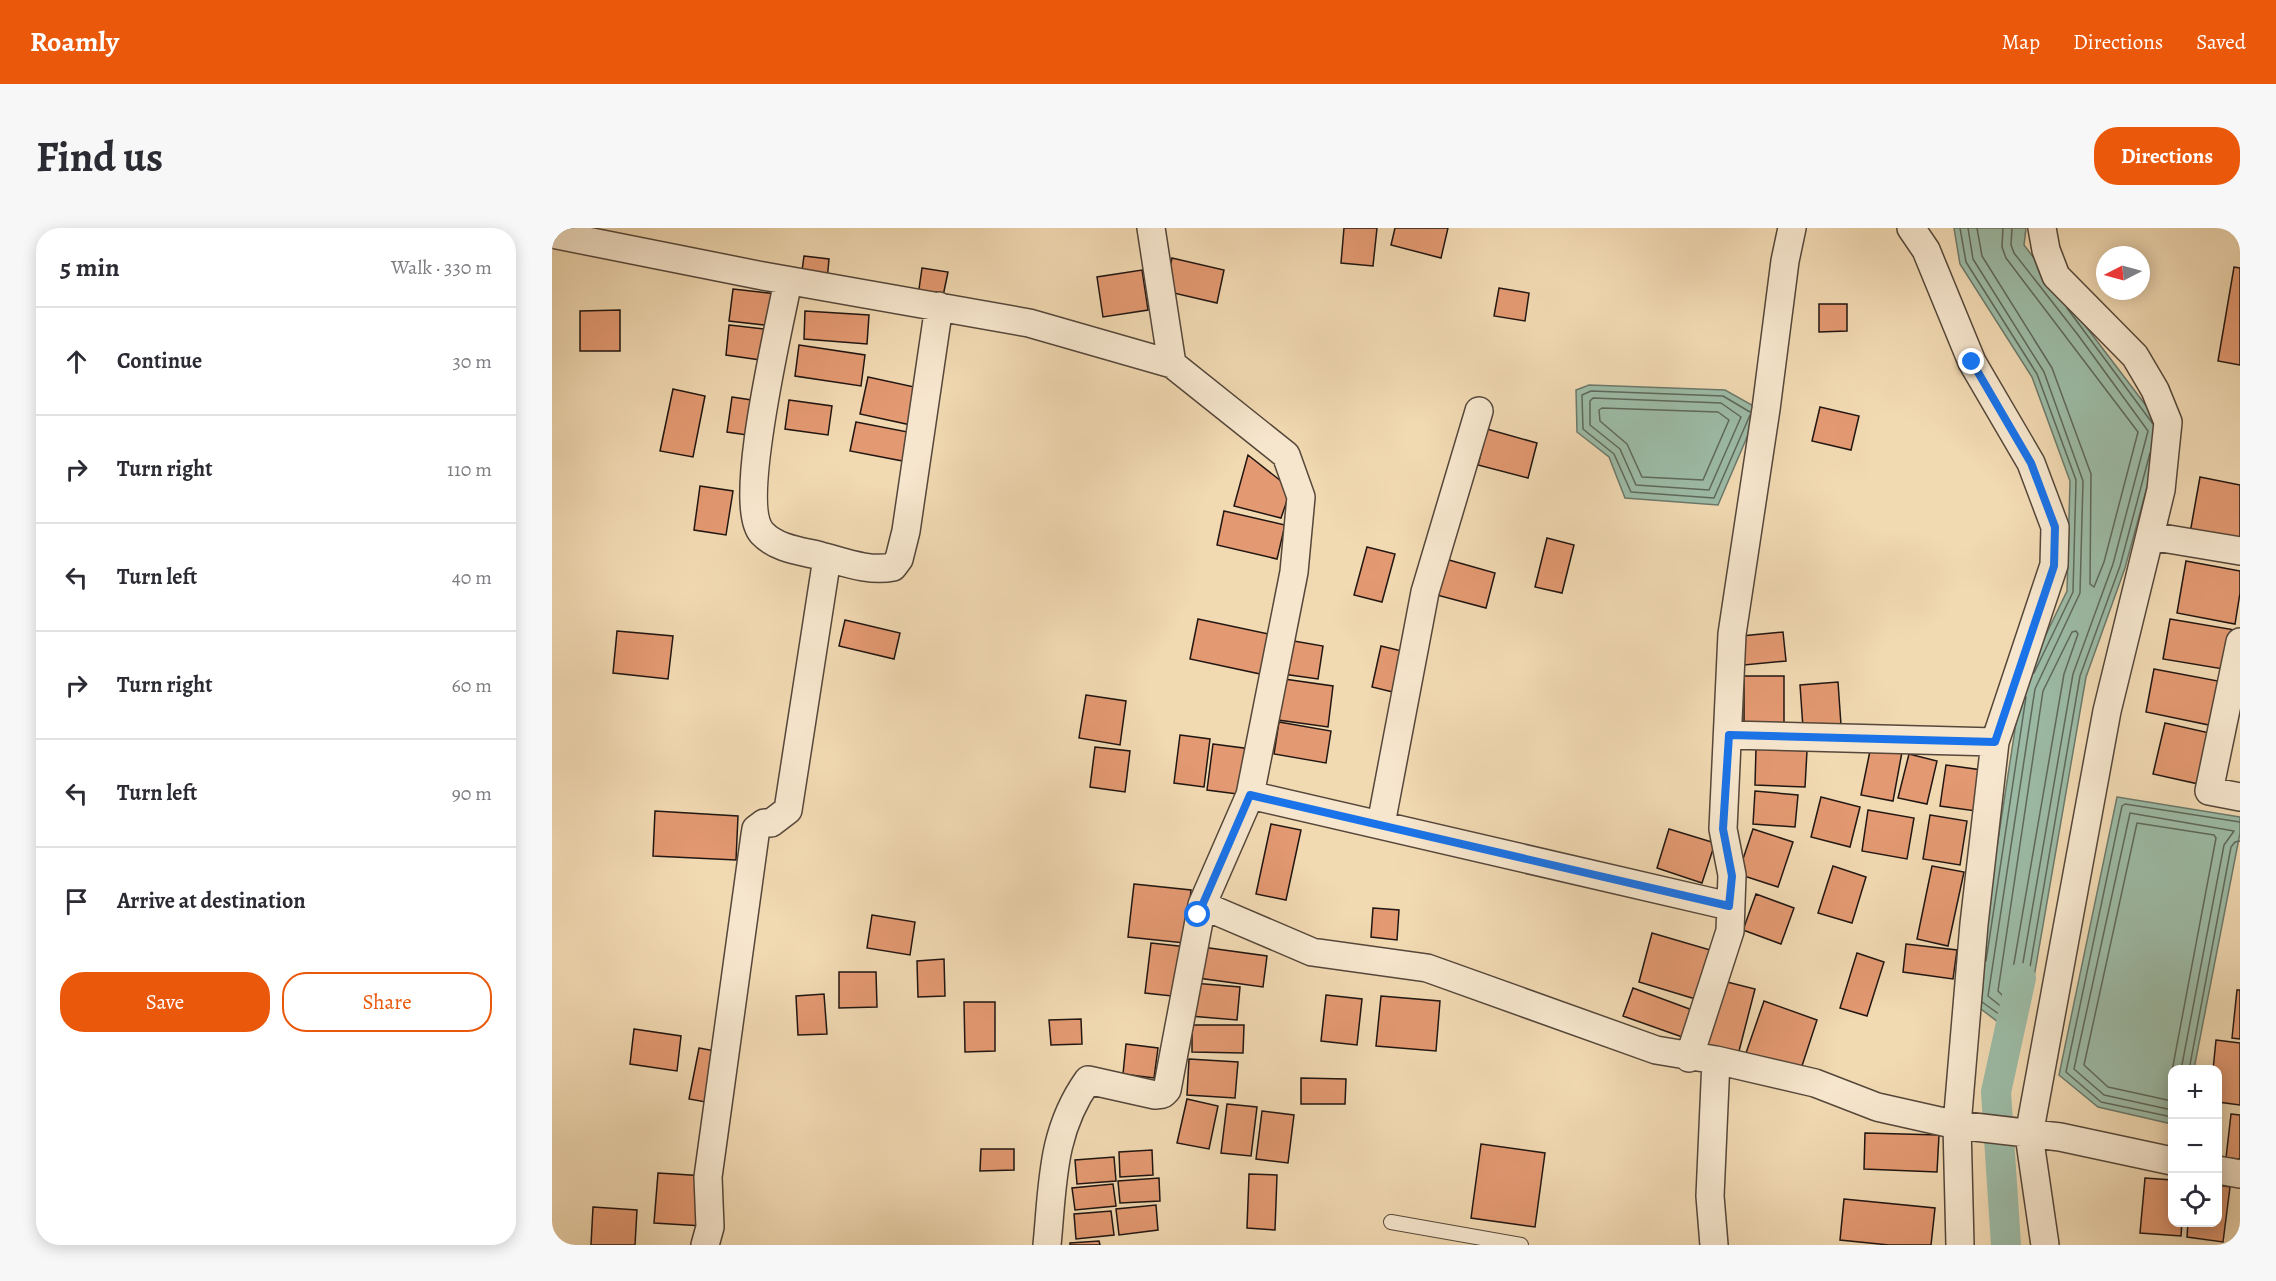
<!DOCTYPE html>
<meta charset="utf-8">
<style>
body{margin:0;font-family:Alegreya,serif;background:#f7f7f7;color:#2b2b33}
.controls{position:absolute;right:18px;bottom:18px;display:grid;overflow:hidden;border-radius:12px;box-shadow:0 3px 15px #0003}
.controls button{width:54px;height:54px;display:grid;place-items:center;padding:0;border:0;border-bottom:2px solid #e1e1e2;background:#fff;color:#2b2b33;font:30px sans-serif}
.compass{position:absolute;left:1544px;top:18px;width:54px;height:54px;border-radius:50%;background:#fff;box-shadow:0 3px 15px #0003;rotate:264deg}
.stop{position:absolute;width:18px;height:18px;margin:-14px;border:4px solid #1a73e8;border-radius:50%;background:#fff}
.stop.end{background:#1a73e8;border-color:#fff;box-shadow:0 2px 6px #0008}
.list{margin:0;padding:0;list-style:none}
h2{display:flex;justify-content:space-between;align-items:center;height:78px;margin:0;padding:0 24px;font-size:26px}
h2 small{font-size:20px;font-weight:400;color:#7c7c81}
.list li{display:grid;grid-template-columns:39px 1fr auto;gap:18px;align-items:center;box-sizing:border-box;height:108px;padding:0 24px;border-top:2px solid #e1e1e2}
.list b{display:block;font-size:22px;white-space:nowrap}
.list em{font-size:20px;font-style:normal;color:#7c7c81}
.actions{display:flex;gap:12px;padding:18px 24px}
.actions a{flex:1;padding:14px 0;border:2px solid #ea580c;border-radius:24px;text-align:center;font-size:21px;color:#ea580c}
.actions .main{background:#ea580c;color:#fff}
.icon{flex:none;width:33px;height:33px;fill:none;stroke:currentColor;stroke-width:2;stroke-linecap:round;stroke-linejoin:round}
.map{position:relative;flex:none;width:1688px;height:1017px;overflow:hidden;border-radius:24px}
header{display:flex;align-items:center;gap:36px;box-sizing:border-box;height:84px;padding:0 30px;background:#ea580c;color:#fff}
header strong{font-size:28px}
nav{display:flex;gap:33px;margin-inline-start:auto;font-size:21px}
.intro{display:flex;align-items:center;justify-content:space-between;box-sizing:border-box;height:144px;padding:0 36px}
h1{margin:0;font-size:42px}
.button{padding:15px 27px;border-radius:24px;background:#ea580c;color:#fff;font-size:21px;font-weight:700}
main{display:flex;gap:36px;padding:0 36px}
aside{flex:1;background:#fff;border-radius:24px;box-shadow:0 3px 15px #0003}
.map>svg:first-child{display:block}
.water{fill:#9cbba6;stroke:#6b796b;stroke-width:1.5}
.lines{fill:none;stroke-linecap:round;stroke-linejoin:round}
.shore{stroke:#5e685c;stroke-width:1.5}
.canal{stroke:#9cbba6;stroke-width:30}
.building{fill:#e39971;stroke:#211612;stroke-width:1.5}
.lane-casing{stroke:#55473a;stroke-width:16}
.street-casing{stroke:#55473a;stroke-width:30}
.lane{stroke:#f6e6cd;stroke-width:14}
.street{stroke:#f6e6cd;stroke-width:27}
.route{stroke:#1a73e8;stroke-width:8}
</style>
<header>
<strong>Roamly</strong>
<nav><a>Map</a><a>Directions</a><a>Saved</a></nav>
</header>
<div class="intro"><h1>Find us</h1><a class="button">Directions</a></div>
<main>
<aside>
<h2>5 min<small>Walk · 330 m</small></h2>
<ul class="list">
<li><svg class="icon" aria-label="ahead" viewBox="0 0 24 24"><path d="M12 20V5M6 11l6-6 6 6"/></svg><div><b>Continue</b></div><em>30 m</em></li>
<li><svg class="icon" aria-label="right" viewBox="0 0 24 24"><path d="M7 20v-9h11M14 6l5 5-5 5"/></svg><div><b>Turn right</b></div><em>110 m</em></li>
<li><svg class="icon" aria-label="left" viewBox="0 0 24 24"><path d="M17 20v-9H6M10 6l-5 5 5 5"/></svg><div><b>Turn left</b></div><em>40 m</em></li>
<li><svg class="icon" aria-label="right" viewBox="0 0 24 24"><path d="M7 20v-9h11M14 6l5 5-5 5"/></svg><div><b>Turn right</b></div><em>60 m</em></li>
<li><svg class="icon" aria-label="left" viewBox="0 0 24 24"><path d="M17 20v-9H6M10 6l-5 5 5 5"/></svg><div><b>Turn left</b></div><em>90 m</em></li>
<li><svg class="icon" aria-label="arrive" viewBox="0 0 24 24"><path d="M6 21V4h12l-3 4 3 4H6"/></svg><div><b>Arrive at destination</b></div></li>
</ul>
<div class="actions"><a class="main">Save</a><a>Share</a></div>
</aside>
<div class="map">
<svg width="1688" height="1017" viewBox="0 0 1688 1017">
<rect width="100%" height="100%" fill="#f1d9b2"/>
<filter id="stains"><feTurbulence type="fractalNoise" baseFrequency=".00333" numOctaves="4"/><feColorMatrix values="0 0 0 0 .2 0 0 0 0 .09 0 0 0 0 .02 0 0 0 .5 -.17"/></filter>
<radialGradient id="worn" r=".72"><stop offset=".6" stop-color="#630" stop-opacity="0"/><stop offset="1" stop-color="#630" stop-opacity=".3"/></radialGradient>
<path class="water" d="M1402 0H1474L1472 17 1611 200 1573 340 1534 449 1477 778 1450 797 1421 775 1470 456 1515 363 1518 253 1480 149 1408 36Z
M1037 157 1173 162 1207 181 1166 277 1073 270 1057 229 1025 204 1024 162Z
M1565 569 1688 589V605L1642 841 1620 842V896L1546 879 1507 847Z"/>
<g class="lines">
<path class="shore" d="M1408 0 1414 34 1485 146 1524 252 1521 364 1482 445
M1416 0 1421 31 1492 144 1531 253 1528 365 1483 461 1436 768 1451 780 1465 769 1521 446 1561 336 1596 203 1526 107 1462 25 1459 17 1460 0
M1425 0 1430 28 1500 140 1539 246 1538 356 1542 359 1552 334 1586 204 1454 30 1450 19 1451 0
M1515 80 1601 196
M1041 170 1169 175 1189 189 1157 262 1084 257 1068 221 1038 197V173Z
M1050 180 1166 184 1177 192 1151 252 1090 249 1075 216 1048 193 1047 182Z
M1198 187 1162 270 1079 264 1062 226 1031 201 1030 167 1039 163 1171 168 1198 184
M1524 403 1526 406 1512 446 1457 764 1451 768 1446 763 1491 463 1520 404Z
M1434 733 1474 469
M1430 774 1451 789 1472 774 1528 448 1568 338 1598 225
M1637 842 1679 619 1683 614 1688 613
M1620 843 1664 610 1662 607 1585 595 1532 837 1556 859 1620 873
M1620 882 1552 867 1522 841 1578 585 1682 603 1672 617 1629 842
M1620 889 1549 874 1514 844 1570 578 1573 576 1688 594"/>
<path class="canal" d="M1454 1017 1444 864 1469 750"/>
</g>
<path class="building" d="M792 0H825L821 38 789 35Z
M843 0H896L889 30 839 17Z
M252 28 277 31 275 53 249 50Z
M620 30 672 42 665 75 613 63Z
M1682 39 1688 40V137L1666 133Z
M370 40 396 44 390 73 366 68Z
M590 42 596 82 551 89 545 49Z
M947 60 977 65 973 93 942 88Z
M181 61 225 66 222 98 177 93Z
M1267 76H1295V103L1267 104Z
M68 82V123H28V83Z
M253 83 317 87 315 116 252 111Z
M177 97 220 102 215 133 174 127Z
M247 117 313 127 309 158 243 148Z
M316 149 367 160 359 197 308 186Z
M121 161 153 168 141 229 108 223Z
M180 169 206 173 202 208 175 204Z
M237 172 280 178 276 207 233 201Z
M1268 179 1307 188 1299 222 1260 213Z
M304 194 361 205 356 234 298 223Z
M935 201 985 215 976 250 926 237Z
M696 227 739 261 729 290 682 278Z
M1648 249 1688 257V315L1638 305Z
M148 258 181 263 174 307 142 302Z
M672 283 733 297 725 331 665 317Z
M995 310 1022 317 1010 365 983 359Z
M815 319 843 326 830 374 802 367Z
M890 330 943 345 934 380 881 366Z
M1634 333 1688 343V365L1683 396 1625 385Z
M646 391 721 407 713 447 638 431Z
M1618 391 1683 402 1677 442 1611 431Z
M293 392 348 405 342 431 287 418Z
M65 403 121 408 116 451 61 445Z
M1231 404 1234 433 1192 437 1189 408Z
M736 412 771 418 766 451 731 446Z
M829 418 854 424 845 465 820 459Z
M1602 441 1666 453 1657 497 1594 484Z
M1192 448H1232V498H1192Z
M725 450 781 458 776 499 719 491Z
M1286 454 1289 497 1251 500 1248 457Z
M534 467 574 473 568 517 527 510Z
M727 494 779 503 774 535 722 526Z
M1613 495 1662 506 1651 557 1601 546Z
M628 507 658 511 652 559 622 555Z
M661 516 699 521 693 567 655 562Z
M1319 518 1350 524 1341 573 1309 567Z
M543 519 578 523 573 564 538 559Z
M1204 520 1255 523 1253 559 1203 557Z
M1357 526 1385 533 1375 576 1346 570Z
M1394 537 1430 542 1424 583 1388 578Z
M1203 563 1246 567 1243 599 1201 596Z
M1269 569 1308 579 1298 619 1259 609Z
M1316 582 1362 590 1355 631 1310 623Z
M103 583 186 588 184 632 101 628Z
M1378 587 1415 593 1408 637 1371 631Z
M719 596 749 602 734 672 704 666Z
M1117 601 1163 615 1150 655 1105 640Z
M1201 601 1241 614 1226 659 1186 646Z
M1281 638 1314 649 1300 695 1266 685Z
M1380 638 1412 644 1396 718 1365 711Z
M582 656 639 662 633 715 576 709Z
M1204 666 1242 680 1229 716 1191 702Z
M821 680 847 682 845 712 819 709Z
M320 687 363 694 358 727 315 720Z
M1100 705 1165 724 1150 773 1087 754Z
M599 715 635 719 629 769 593 765Z
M1354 716 1405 722 1401 751 1351 744Z
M650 719 715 728 711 759 646 750Z
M1305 725 1332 734 1315 788 1288 780Z
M392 731 393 768 366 769 365 733Z
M287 744H324L325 779 287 780Z
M1171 753 1203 761 1186 827 1154 819Z
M641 755 688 759 685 792 638 788Z
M1081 760 1143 783 1133 810 1071 788Z
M1685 762H1688V811L1680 810Z
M272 766 275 806 246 807 244 768Z
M774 767 810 771 805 817 769 813Z
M829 768 888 773 884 823 824 818Z
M1212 773 1265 792 1248 844 1194 825Z
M412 774H443V823L413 824Z
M529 791 530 816 499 817 497 792Z
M640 797H692L691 825 640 824Z
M82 801 129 808 125 843 78 836Z
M1664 812 1688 815V877L1666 874V842H1661Z
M574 816 606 820 602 850 571 846Z
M147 820 169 824 159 875 137 871Z
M637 831 686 834 683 870 635 867Z
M749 850 794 851 793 876H749Z
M635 871 666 878 657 921 625 915Z
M675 876 705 879 699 928 669 925Z
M710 883 742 887 736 935 704 931Z
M1679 886 1688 887V931L1674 930Z
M1313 905 1387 907 1385 944 1312 941Z
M929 916 993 925 983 999 919 990Z
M429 921H462V942L428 943Z
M600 922 601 947 568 949 567 924Z
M562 929 564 953 525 956 523 932Z
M106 945 154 948 151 998 102 995Z
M697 946 725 947 723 1002 695 1000Z
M607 950 608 973 568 975 566 953Z
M1593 950 1620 952V994H1630L1629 1008 1588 1005Z
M561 956 564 978 523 982 520 960Z
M1666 957 1678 959 1671 1014 1635 1009 1636 994H1666Z
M1292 971 1383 980 1379 1017H1337L1288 1012Z
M604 977 606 1002 567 1007 564 981Z
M41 979 85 982 83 1017H39Z
M559 983 562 1007 524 1011 522 986Z
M547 1013 548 1017H518V1015Z"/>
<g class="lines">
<defs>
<path id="lane" d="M839 994 969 1017"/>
<path id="street" d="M599 0 620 136 734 227 749 269 742 344 698 567 650 677 760 724 875 740 1104 822 1164 832 1158 968 1162 1017
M1359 0 1374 22 1420 134 1479 235 1503 299 1502 337 1443 514 1422 696 1405 897 1408 1017
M1490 0 1494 22 1504 48 1583 128 1603 162 1616 194 1609 262 1555 483 1477 907 1493 1017
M0 6 211 48 477 95 620 136
M236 53C228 96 184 276 210 305 225 321 249 323 269 328 292 334 317 344 341 339L347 331 354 303 387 78
M1598 308 1688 323
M1688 414 1657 563 1688 569
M1177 507 1443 514
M698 567 1177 678
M829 596 873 364 927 183
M1137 830 1178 703 1180 647 1171 601 1180 406 1214 181 1233 33 1240 0
M1164 832 1263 855 1325 879 1405 897 1508 909 1620 933
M1666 942 1688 946
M153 1017 158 999 156 949 203 607 204 601 212 595H219L236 582 275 330
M495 1017C501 956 499 904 536 852L603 867 611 866 615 862 650 677"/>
</defs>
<use href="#lane" class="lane-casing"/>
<use href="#street" class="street-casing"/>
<use href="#lane" class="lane"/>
<use href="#street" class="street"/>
</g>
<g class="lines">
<path class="route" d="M646 687 698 567 1177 678 1180 648 1171 601 1177 507 1443 514 1502 338 1503 299 1479 235 1420 134"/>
</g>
<rect width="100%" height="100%" filter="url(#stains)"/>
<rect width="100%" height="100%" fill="url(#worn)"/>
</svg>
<div class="controls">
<button>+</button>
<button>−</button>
<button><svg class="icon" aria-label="locate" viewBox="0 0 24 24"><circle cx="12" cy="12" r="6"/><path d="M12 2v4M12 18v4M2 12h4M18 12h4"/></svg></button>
</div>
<svg class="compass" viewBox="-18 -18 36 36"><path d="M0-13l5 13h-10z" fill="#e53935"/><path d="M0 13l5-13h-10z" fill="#7c7c81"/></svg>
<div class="stop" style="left:646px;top:687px"></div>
<div class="stop end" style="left:1420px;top:134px"></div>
</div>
</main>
